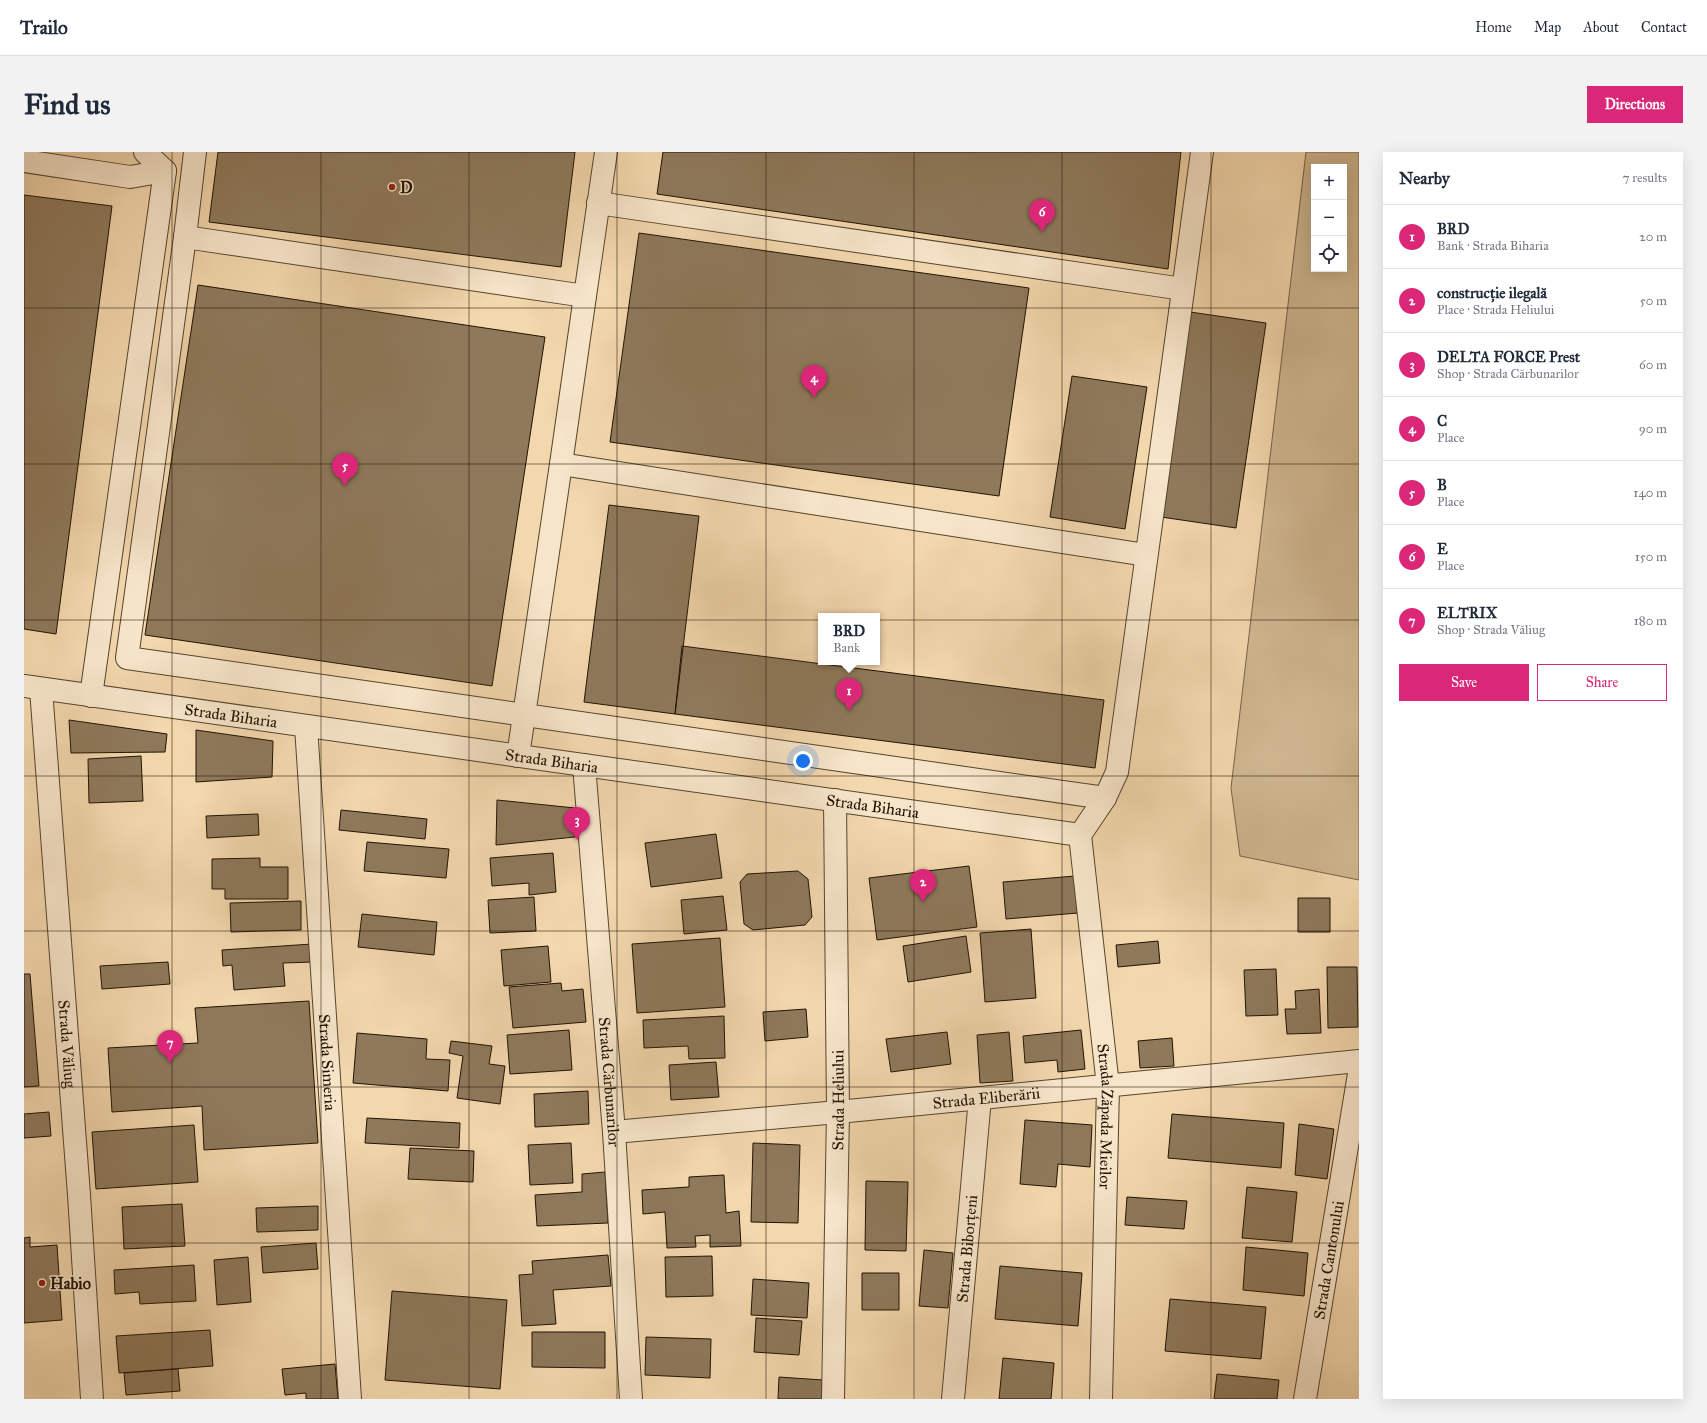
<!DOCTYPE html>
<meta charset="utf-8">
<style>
body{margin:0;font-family:"IM FELL Great Primer",serif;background:#f2f2f3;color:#1f2937}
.controls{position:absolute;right:12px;top:12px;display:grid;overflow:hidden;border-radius:0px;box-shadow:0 4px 16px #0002}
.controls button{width:36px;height:36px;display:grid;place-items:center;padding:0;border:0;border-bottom:1px solid #e0e1e3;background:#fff;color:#1f2937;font:20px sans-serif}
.you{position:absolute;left:779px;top:609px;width:14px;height:14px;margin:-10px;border:3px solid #fff;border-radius:50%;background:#1a73e8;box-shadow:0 0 0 6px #1a73e833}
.badge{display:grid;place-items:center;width:26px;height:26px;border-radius:50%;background:#db2777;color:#fff;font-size:13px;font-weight:700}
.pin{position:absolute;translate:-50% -33px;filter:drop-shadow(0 1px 2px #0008)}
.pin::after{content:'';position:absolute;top:21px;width:14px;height:12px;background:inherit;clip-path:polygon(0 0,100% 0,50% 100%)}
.popup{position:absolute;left:794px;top:461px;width:62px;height:52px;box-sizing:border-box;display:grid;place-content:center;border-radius:0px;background:#fff;filter:drop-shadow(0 1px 3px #0005);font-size:13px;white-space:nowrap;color:#747a83}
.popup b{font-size:15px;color:#1f2937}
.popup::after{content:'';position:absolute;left:50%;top:100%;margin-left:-8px;border:8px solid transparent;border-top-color:#fff}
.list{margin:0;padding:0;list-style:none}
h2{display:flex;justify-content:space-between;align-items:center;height:52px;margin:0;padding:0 16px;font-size:17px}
h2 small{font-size:13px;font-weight:400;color:#747a83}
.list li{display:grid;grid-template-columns:26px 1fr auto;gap:12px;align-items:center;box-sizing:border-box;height:64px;padding:0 16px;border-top:1px solid #e0e1e3}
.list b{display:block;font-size:15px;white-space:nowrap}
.list p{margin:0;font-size:13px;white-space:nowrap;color:#747a83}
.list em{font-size:13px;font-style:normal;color:#747a83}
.actions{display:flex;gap:8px;padding:12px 16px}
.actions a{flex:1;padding:9px 0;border:1px solid #db2777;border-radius:0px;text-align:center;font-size:14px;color:#db2777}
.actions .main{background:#db2777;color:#fff}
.icon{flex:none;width:22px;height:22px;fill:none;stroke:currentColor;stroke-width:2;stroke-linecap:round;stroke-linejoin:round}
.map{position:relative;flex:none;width:1335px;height:1247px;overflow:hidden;border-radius:0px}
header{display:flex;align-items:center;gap:24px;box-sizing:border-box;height:56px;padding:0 20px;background:#fff;border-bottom:1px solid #e0e1e3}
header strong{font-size:19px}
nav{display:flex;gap:22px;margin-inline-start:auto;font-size:14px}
.intro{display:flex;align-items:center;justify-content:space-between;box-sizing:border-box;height:96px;padding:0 24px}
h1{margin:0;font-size:28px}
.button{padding:10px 18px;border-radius:0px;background:#db2777;color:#fff;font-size:14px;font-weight:700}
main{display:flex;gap:24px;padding:0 24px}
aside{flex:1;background:#fff;border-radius:0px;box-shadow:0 4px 16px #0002}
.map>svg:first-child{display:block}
.green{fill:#cfb690;stroke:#78644a;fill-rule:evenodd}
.building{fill:#8e795b;stroke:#201303}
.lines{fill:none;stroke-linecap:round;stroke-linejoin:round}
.minor-casing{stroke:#55442e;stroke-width:24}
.minor{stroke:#f7e5ca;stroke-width:22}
.grid{fill:none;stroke:#201303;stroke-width:1;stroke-opacity:0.55}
.poi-dot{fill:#8f2418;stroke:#f7e5ca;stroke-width:1.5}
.labels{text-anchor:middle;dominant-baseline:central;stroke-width:3;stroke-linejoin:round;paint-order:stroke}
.poi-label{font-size:16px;font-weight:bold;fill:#201303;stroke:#f7e5ca;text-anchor:start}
.street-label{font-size:16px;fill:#201303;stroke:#f7e5ca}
</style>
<header>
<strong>Trailo</strong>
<nav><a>Home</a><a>Map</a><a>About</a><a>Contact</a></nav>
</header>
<div class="intro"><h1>Find us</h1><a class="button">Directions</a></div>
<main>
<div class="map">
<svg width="1335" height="1247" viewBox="0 0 1335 1247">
<rect width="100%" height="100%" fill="#f3d7ad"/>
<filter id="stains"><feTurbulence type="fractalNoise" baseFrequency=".005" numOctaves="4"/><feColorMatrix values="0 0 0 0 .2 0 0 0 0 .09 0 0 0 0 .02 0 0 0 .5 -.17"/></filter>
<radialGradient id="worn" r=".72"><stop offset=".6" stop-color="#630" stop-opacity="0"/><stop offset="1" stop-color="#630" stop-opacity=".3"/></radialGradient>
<path class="green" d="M1282 0H1335V728L1216 704 1207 636ZM1290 15H1320V117H1290Z"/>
<path class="building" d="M194 0H551L537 115 185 70Z
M639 0H1157L1144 117 633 42Z
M0 43 88 54 32 482 0 477Z
M615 81 1005 136 975 344 586 290Z
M174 133 521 185 468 534 121 483Z
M1166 160 1242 171 1212 376 1137 365Z
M1048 224 1123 235 1101 377 1026 365Z
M585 353 675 364 651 562 560 550Z
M658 494 1080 548 1071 616 651 562Z
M45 568 143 582 141 600 47 601Z
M172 578 249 589 248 625 172 630Z
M117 604 119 649 65 651 64 607Z
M473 648 551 656V685L472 693Z
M317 658 403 667 401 687 315 678Z
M234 662 235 683 183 686 182 664Z
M692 682 698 726 627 735 621 691Z
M343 690 425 697 422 726 340 719Z
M529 701 532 740 505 743V731L468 734 466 706Z
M236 706V715H264V747H201V737H188V707Z
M945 714 953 775 853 788 845 726Z
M774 719 784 727 788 765 781 773 729 778 720 772 716 730 723 722Z
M1051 724 1054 761 982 767 979 730Z
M699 744 703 778 660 782 657 748Z
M510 745 512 779 466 781 464 748Z
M1274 746H1306V780H1274Z
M277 749V778L207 780 206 751Z
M338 762 413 770 410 803 334 795Z
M1007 777 1012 846 961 850 956 781Z
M942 784 947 820 884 830 879 794Z
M696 786 701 855 613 861 608 792Z
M1134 789 1136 811 1094 815 1092 793Z
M288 792 289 810 259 811 261 834 210 838 208 813 199 814 198 798Z
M524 794 527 830 480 834 477 798Z
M144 810 146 832 78 837 76 814Z
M1303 815H1333L1334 875 1304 876Z
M1252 817 1254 863 1222 864 1220 818Z
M0 822H6L15 934 0 935Z
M537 831 538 839 559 837 562 870 489 876 485 835Z
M1295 837 1297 881 1263 882 1261 857H1272L1271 839Z
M285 849 294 991 180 998 178 954 88 960 84 896 174 891 171 856Z
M782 857 784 885 741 889 739 860Z
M700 864 701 906 665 907 664 894 620 896 619 868Z
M545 878 548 918 486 922 483 883Z
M1057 878 1061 917 1034 920 1033 908 1001 911 999 884Z
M923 880 927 912 867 920 862 887Z
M985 880 989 929 956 931 953 883Z
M333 881 403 887 402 907 426 908 424 939 329 931Z
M1148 886 1150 914 1116 916 1114 889Z
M427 889 468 894 465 912 481 914 476 952 433 946 439 904 425 901Z
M692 910 695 945 647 948 645 913Z
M564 939 565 972 511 975 510 942Z
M25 960 27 984 0 986V962Z
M1148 962 1260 971 1257 1016 1144 1006Z
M343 966 436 971 435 996 341 991Z
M1001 968 1068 973 1066 1015 1034 1012 1032 1035 996 1032Z
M1275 972 1310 977 1303 1027 1271 1023Z
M170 973 174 1030 72 1037 68 980Z
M547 991 549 1031 506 1033 504 993Z
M729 991 776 993 774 1071 727 1070Z
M386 996 450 999 449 1030 384 1027Z
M581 1020 584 1071 513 1074 511 1043 558 1040V1022Z
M700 1023 702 1061 715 1059 717 1094 686 1095V1083L671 1084 672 1095 643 1096 641 1060 619 1062 618 1038 665 1035V1025Z
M842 1029 884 1030 882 1099 841 1098Z
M1223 1035 1273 1040 1268 1090 1218 1086Z
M1103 1045 1163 1049 1160 1077 1101 1073Z
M158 1052 161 1094 100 1097 98 1055Z
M294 1054V1078L233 1080 232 1056Z
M6 1085V1095L33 1093 38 1168 0 1171V1086Z
M292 1091 294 1117 239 1121 237 1095Z
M1222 1095 1284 1101 1280 1144 1219 1138Z
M900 1098 929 1101 924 1156 895 1154Z
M584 1103 587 1134 529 1138 532 1172 498 1174 495 1123 509 1122 508 1109Z
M688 1104 689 1144 642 1145 641 1105Z
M224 1105 227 1150 193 1153 190 1108Z
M170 1113 172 1149 116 1152 115 1140 91 1142 90 1118Z
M976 1114 1058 1121 1054 1174 971 1167Z
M838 1121H875V1158H838Z
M729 1127 785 1131 783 1166 727 1163Z
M368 1139 483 1148 476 1237 361 1228Z
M1146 1147 1242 1155 1237 1207 1141 1199Z
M732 1166 778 1169 775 1203 730 1200Z
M186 1178 189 1214 95 1221 92 1184Z
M508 1180H581V1216L508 1215Z
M622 1185 687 1187 686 1226 621 1223Z
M979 1206 1030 1211 1027 1247H975Z
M311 1212 314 1247H282V1241L261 1243 258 1217Z
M154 1217 156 1239 102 1243 100 1221Z
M1193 1222 1255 1228 1253 1247H1190Z
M755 1225 799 1228 798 1247H754Z"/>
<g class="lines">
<defs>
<g id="minor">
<path d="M171 0 161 85 103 506 1081 646"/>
<path d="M0 9 106 25 141 19"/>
<path d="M574 51 1159 137"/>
<path d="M161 85 561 144 582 0"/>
<path d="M561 144 537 312 1122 403"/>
<path id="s1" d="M0 534 1056 683"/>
<path id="s2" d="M17 537 55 1043 68 1247"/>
<path d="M67 544 141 19 121 0"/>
<path id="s3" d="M282 574 326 1247"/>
<path d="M494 604 537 312"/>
<path id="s4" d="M560 613 590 980 607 1247"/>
<path d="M1056 683 1081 646 1093 620 1178 0"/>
<path id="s5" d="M1056 683 1084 934 1077 1247"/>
<path id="s6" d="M590 980 814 960 1335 909"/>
<path id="s7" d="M809 1247 814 960 811 648"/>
<path id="s8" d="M929 1247 956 946"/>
<path id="s9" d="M1281 1247 1335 922"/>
</g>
</defs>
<use href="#minor" class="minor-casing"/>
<use href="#minor" class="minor"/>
</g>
<path class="grid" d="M148 0V1247M297 0V1247M445 0V1247M593 0V1247M742 0V1247M890 0V1247M1038 0V1247M1187 0V1247M0 156H1335M0 312H1335M0 468H1335M0 624H1335M0 779H1335M0 935H1335M0 1091H1335"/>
<g class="poi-dot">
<circle cx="368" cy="35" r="4"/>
<circle cx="18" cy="1131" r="4"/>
</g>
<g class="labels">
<g class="poi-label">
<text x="376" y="35">D</text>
<text x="26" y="1131">Habio</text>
</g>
<g class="street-label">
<text stroke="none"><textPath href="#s1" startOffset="209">Strada Biharia</textPath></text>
<text stroke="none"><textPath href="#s1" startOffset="533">Strada Biharia</textPath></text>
<text stroke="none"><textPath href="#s1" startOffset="857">Strada Biharia</textPath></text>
<text stroke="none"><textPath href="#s2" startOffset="356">Strada Văliug</textPath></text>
<text stroke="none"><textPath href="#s3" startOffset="337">Strada Simeria</textPath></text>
<text stroke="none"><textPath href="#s4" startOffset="318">Strada Cărbunarilor</textPath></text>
<text stroke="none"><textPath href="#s6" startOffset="374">Strada Eliberării</textPath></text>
<text stroke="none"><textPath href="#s7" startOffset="299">Strada Heliului</textPath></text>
<text stroke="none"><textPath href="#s5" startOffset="283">Strada Zăpada Mieilor</textPath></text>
<text stroke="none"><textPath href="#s8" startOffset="151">Strada Biborțeni</textPath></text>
<text stroke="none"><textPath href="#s9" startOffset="141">Strada Cantonului</textPath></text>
</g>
</g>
<rect width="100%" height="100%" filter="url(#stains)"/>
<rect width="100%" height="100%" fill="url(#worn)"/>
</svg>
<div class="controls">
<button>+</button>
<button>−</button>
<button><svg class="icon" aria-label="locate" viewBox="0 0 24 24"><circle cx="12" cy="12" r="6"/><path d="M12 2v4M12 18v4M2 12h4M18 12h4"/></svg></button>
</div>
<div class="you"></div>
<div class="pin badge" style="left:825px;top:559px">1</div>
<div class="popup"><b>BRD</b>Bank</div>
<div class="pin badge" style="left:899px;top:750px">2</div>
<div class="pin badge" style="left:553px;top:688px">3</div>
<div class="pin badge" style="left:790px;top:246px">4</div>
<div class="pin badge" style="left:321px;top:334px">5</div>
<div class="pin badge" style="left:1018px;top:80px">6</div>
<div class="pin badge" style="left:146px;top:911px">7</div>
</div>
<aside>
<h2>Nearby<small>7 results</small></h2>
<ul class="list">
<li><span class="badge">1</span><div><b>BRD</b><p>Bank · Strada Biharia</p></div><em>20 m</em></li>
<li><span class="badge">2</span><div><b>construcție ilegală</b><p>Place · Strada Heliului</p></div><em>50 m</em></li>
<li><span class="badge">3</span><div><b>DELTA FORCE Prest</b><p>Shop · Strada Cărbunarilor</p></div><em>60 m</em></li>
<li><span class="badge">4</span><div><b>C</b><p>Place</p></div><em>90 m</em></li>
<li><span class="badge">5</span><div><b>B</b><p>Place</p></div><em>140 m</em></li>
<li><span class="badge">6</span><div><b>E</b><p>Place</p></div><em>150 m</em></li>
<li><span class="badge">7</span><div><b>ELTRIX</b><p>Shop · Strada Văliug</p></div><em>180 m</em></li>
</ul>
<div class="actions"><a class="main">Save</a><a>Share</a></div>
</aside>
</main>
